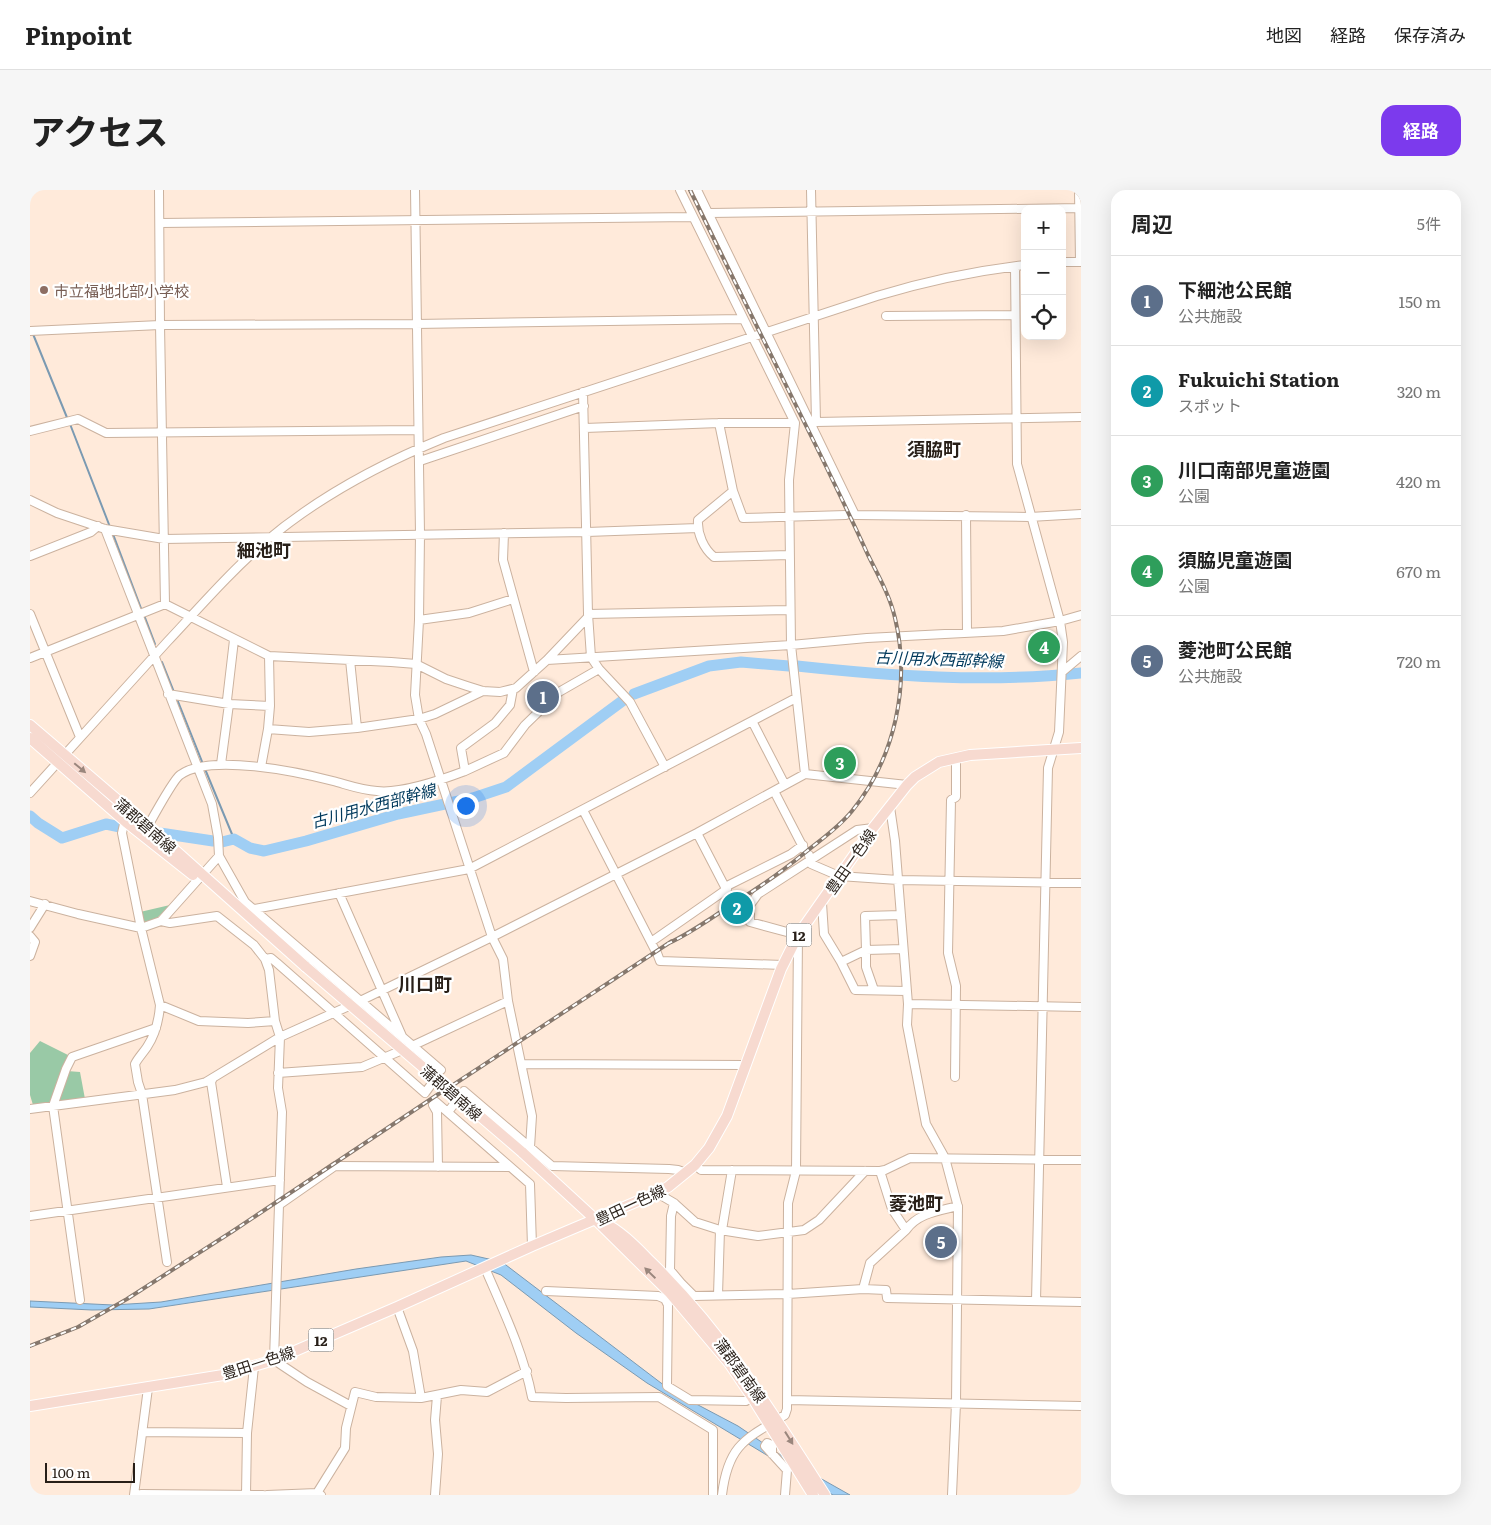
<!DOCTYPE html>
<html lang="ja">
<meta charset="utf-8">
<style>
body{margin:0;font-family:Literata,"Noto Sans JP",serif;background:#f6f6f6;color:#222}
.controls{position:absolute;right:15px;top:15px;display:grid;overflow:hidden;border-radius:10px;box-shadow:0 5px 20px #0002}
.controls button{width:45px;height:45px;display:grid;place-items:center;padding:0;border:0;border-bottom:1px solid #e0e0e0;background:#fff;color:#222;font:25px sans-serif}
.scale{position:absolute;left:15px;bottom:12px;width:90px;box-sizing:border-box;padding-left:5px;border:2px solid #281f18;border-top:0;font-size:14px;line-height:18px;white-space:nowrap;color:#281f18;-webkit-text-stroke:4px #fff;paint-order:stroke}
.you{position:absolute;left:435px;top:615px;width:18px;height:18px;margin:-12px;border:4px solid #fff;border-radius:50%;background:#1a73e8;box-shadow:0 0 0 8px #1a73e833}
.badge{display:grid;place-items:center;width:32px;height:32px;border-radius:50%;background:#7c3aed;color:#fff;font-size:16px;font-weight:700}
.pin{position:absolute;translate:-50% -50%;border:2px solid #fff;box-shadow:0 1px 5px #0006}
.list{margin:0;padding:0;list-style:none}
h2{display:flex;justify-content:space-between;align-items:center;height:65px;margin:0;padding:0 20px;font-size:21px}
h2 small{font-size:16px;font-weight:400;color:#767676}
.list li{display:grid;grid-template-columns:32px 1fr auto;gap:15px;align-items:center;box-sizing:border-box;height:90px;padding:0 20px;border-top:1px solid #e0e0e0}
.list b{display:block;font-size:19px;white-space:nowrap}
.list p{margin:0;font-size:16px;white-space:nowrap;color:#767676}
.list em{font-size:16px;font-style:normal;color:#767676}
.icon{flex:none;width:28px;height:28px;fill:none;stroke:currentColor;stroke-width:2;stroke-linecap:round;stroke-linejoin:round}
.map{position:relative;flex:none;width:1051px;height:1305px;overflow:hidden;border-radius:15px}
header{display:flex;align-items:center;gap:30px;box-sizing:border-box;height:70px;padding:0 25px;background:#fff;border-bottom:1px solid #e0e0e0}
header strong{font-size:24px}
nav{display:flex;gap:28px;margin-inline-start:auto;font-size:18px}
.intro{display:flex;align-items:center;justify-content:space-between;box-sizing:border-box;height:120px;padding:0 30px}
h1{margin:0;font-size:35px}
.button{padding:12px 22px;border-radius:15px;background:#7c3aed;color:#fff;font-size:18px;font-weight:700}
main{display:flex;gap:30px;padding:0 30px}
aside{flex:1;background:#fff;border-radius:15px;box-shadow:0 5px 20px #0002}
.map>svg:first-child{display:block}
.green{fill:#99c9a6}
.water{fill:#9fcef4;stroke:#7b9ab2}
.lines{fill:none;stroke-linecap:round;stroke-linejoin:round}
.stream{stroke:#7b9ab2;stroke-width:2}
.river{stroke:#9fcef4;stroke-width:11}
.minor-casing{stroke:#cbb29f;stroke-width:10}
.major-casing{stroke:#fff;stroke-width:12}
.minor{stroke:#fff;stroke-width:8}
.major{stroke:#f7dad0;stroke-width:10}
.rail-casing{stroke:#86786d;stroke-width:4}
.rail{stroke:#fff;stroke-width:2;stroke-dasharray:5.5;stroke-linecap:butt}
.major-bridge-casing{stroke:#fff;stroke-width:12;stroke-linecap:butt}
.major-bridge{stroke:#f7dad0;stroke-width:10}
.oneway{fill:#9a867d}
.education-dot{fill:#8d6e63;stroke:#fff;stroke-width:2}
.labels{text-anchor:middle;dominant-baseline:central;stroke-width:4.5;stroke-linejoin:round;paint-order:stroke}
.shield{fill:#fff;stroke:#68625d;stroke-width:1}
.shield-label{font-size:14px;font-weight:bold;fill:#281f18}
.education-label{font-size:15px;fill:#785e54;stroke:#fff;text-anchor:start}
.street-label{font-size:15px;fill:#281f18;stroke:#fff}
.water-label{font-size:16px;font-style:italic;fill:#00395c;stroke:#fff}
.quarter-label{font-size:18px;font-weight:bold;fill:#281f18;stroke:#fff}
</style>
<header>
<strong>Pinpoint</strong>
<nav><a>地図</a><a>経路</a><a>保存済み</a></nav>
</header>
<div class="intro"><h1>アクセス</h1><a class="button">経路</a></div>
<main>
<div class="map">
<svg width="1051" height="1305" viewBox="0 0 1051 1305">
<rect width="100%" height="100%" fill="#ffeada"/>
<path class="green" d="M1022 447 1025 464 1005 465 1003 449Z
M799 560 821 562 820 585 801 583Z
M140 715 123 732 112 735 110 722Z
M10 851 40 866 21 912 3 915 0 905V863Z
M37 881 50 882 55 909 26 914Z"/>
<path class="water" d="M441 1065 472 1072 631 1193 653 1207 708 1236 758 1270 820 1305H803L617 1193 546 1143 471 1085 436 1071 119 1119 62 1120 0 1117V1111L83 1115 131 1112 326 1079 411 1067Z"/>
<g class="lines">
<path class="stream" d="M3 144 38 230
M40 234 80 337
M83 344 112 421
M114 425 125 454
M132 472 144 502
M147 509 173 574
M175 579 204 649"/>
<path class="river" d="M767 476C861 486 956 493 1051 483
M604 504 679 476 711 472 759 476
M0 626 8 633 32 648 76 634 90 637
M130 643 183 651
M192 652 204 649 220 658 234 661 276 651 368 624 443 608 476 597 595 509"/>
<defs>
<path id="minor" d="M129 0 130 135 135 414
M385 0 390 344 389 430 385 505 389 529 396 544 462 747 473 769 478 811 502 926 500 957
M650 0 765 233 759 290 761 455 775 584
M667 0 825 325 1000 327 1051 324
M781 0 786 232 783 234
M1049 0 1050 72
M680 23 1051 18
M130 33 663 27
M1032 72H1051
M985 77 987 274 1030 431 1033 452 1029 542 1018 578 1006 1111
M856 126 985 125
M0 141 130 135 386 134 713 129
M553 202 558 424 561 467 569 479 600 512 635 577
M786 232 1051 227
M689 233 703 301 713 328 816 325
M555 238 689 233H765
M0 241 48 229 76 243 388 240
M390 271 554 216
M703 301 668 330C667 344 674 359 684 367L759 365
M0 310 27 323 75 339 134 349 557 342 668 338
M936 325 937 443
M75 339 182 614 188 647 189 666 215 712 411 880
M474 343 473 370 504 482
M0 366 61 342 68 336
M0 424 50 547
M558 424 760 420
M389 430 439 423 483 409
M0 468 135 414 239 466 361 472 386 474 416 489 437 496 453 501 470 502 486 498 517 470 761 455 837 448 973 441 1030 431 1051 425
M320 470 327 538
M517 470 558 427
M1032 482 1051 466
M138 504 199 514 240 516
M722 531 755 595
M238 539 279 542 327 538 389 529 405 524 453 501
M191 574 199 514 197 510 204 450
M231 577 238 539 240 516 239 466
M435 581 474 563 495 535 529 502 569 479
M744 601 774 659
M0 603C46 553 91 502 137 452 169 418 199 383 235 352 288 307 350 274 414 248L847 106C896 91 944 81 995 75
M860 617 865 651 878 814 877 835 896 934 915 968 928 1017 926 1213 922 1305
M553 620 625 760
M96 632 94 634 92 643 111 738 130 815C129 829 125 845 117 857 113 863 108 868 105 874L108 892 112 904 137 1072
M118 636C123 627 144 589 150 585 180 563 268 582 303 591 318 595 331 600 347 601 372 604 411 590 435 581L431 558 465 533 480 515 483 499
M667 643 695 697
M779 665 781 674 809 686 868 690 1051 693
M309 703 372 846
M0 711 48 724 111 738 131 731 140 733 187 726 224 755 235 769 239 780 245 831 250 847 248 898 252 922 244 1170 277 1192 321 1216
M792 713 794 744 811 772 825 800 877 801
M224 719 439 679 766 508
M131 731 189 666
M0 738 15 714
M0 746 5 752 0 766
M621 752 697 699 695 697 761 664 773 655
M627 763 630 771 753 775
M235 769 241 768 247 773 395 903 403 892
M811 772 836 760 835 726 871 725
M844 800 836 777V760L873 759
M878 814 1051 817
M130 815 169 831 218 833 245 831
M492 874 715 875
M248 883 332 877 382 856 478 811
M925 887 926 796 918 763 921 610 926 607V568
M183 888 181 892 197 997
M0 919 145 900 176 892 250 847 330 811 462 747 667 643 775 584 877 595
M418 922 434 901 522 976 639 979 648 980 656 983
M665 975 671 980 850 981 855 980 880 968 1051 970
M408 977 407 922 403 915 406 912 500 994 502 1056
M627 1003 644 1013 665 1032 690 1040 728 1046 774 1040 789 1030 835 981
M644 1013 641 1026 640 1080 651 1093
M249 1015 305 976 480 977
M0 1026 250 990
M692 1040 702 980
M876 1040C888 1023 909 1021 928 1016
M455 1078C473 1120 493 1161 502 1207L536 1208 629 1207 683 1240V1305
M833 1099 840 1073 876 1040 862 1019 850 981
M516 1101 628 1106 635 1109 651 1093 664 1106 758 1104 833 1099 856 1100 857 1108 1051 1112
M688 1105 690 1040
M635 1109 638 1115 637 1196 660 1210 716 1211 722 1207
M50 1110 23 916 36 879 42 867 126 838
M367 1117 383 1161 391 1208
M757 1210 1051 1216
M112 1242 217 1243
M742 1264V1255L737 1253 735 1256 757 1280 755 1305
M287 1303 315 1258 316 1238 325 1202 346 1207 391 1208 431 1200 457 1202 497 1181
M104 1305 118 1198
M108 1305 111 1304 233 1305
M216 1305 217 1243 224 1177
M237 1305 287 1303 291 1305
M405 1305 408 1264 405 1230 407 1206
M692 1305C698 1255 715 1249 755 1225L757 1219 758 1013 766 981 768 745 720 732V715L728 704 827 640 843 638"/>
<path id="major" d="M0 535 118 636 276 777
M0 548 96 632 163 685
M492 962 566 1030 640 1103 699 1173 722 1207 783 1305
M574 1033C591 1041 607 1058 621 1072 691 1140 743 1223 795 1305
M0 1216 193 1185 244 1170 367 1117 502 1056 627 1003 638 997 665 975 679 958 697 926 751 779 768 745 843 638 877 595 885 587 909 572 940 565 1051 558"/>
</defs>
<use href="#minor" class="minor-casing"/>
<use href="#major" class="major-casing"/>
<use href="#minor" class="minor"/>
<use href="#major" class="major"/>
<defs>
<path id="rail" d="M637 754C663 742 684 726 707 711 732 696 755 679 777 661 793 648 809 637 822 621 865 568 881 494 865 428 860 406 848 385 838 365 823 332 807 299 791 266 747 177 703 89 660 0
M423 895 642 751
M0 1156 48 1137 97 1109 203 1041 413 901"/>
</defs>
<use href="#rail" class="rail-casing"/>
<use href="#rail" class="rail"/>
<defs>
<path id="major-bridge" d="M276 777 492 962"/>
</defs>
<use href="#major-bridge" class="major-bridge-casing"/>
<use href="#major-bridge" class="major-bridge"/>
</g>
<defs><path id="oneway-solid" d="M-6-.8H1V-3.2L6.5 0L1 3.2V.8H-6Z" transform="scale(1.25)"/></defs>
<g class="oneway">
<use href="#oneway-solid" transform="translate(50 578) rotate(40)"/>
<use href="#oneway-solid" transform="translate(620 1083) rotate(-136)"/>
<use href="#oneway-solid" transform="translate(759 1248) rotate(58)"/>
</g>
<circle class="education-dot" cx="14" cy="100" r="5"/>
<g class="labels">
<g class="shield">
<rect x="756.5" y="733.5" width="25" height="23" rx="4"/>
<rect x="278.5" y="1138.5" width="25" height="23" rx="4"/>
</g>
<g class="shield-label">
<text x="769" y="745">12</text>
<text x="291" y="1150">12</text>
</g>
<g class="education-label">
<text x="24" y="100">市立福地北部小学校</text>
</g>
<g class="street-label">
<text transform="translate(116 635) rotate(41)">蒲郡碧南線</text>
<text transform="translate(820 671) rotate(-55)">豊田一色線</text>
<text transform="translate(422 902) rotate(41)">蒲郡碧南線</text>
<text transform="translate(600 1014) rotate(-25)">豊田一色線</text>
<text transform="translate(228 1172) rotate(-18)">豊田一色線</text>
<text transform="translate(711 1180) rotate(54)">蒲郡碧南線</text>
</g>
<g class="water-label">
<text transform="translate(909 468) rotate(2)">古川用水西部幹線</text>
<text transform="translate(343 615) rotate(-15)">古川用水西部幹線</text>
</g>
<g class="quarter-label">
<text x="904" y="258">須脇町</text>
<text x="234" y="359">細池町</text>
<text x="395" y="793">川口町</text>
<text x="886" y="1012">菱池町</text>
</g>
</g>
</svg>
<div class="controls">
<button>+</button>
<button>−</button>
<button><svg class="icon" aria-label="locate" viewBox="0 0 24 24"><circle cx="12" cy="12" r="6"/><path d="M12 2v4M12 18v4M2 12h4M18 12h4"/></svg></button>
</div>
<div class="scale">100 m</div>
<div class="you"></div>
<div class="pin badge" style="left:513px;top:507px;background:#5c6f8a">1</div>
<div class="pin badge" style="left:707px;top:718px;background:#0f9aa8">2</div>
<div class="pin badge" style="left:810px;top:573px;background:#2e9e5b">3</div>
<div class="pin badge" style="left:1014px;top:457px;background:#2e9e5b">4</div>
<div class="pin badge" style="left:911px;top:1052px;background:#5c6f8a">5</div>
</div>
<aside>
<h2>周辺<small>5件</small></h2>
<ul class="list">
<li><span class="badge" style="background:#5c6f8a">1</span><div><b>下細池公民館</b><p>公共施設</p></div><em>150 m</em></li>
<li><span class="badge" style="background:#0f9aa8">2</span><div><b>Fukuichi Station</b><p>スポット</p></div><em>320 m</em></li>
<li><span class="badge" style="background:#2e9e5b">3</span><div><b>川口南部児童遊園</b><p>公園</p></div><em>420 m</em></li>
<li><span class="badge" style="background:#2e9e5b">4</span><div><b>須脇児童遊園</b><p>公園</p></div><em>670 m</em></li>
<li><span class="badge" style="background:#5c6f8a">5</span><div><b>菱池町公民館</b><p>公共施設</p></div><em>720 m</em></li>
</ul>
</aside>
</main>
